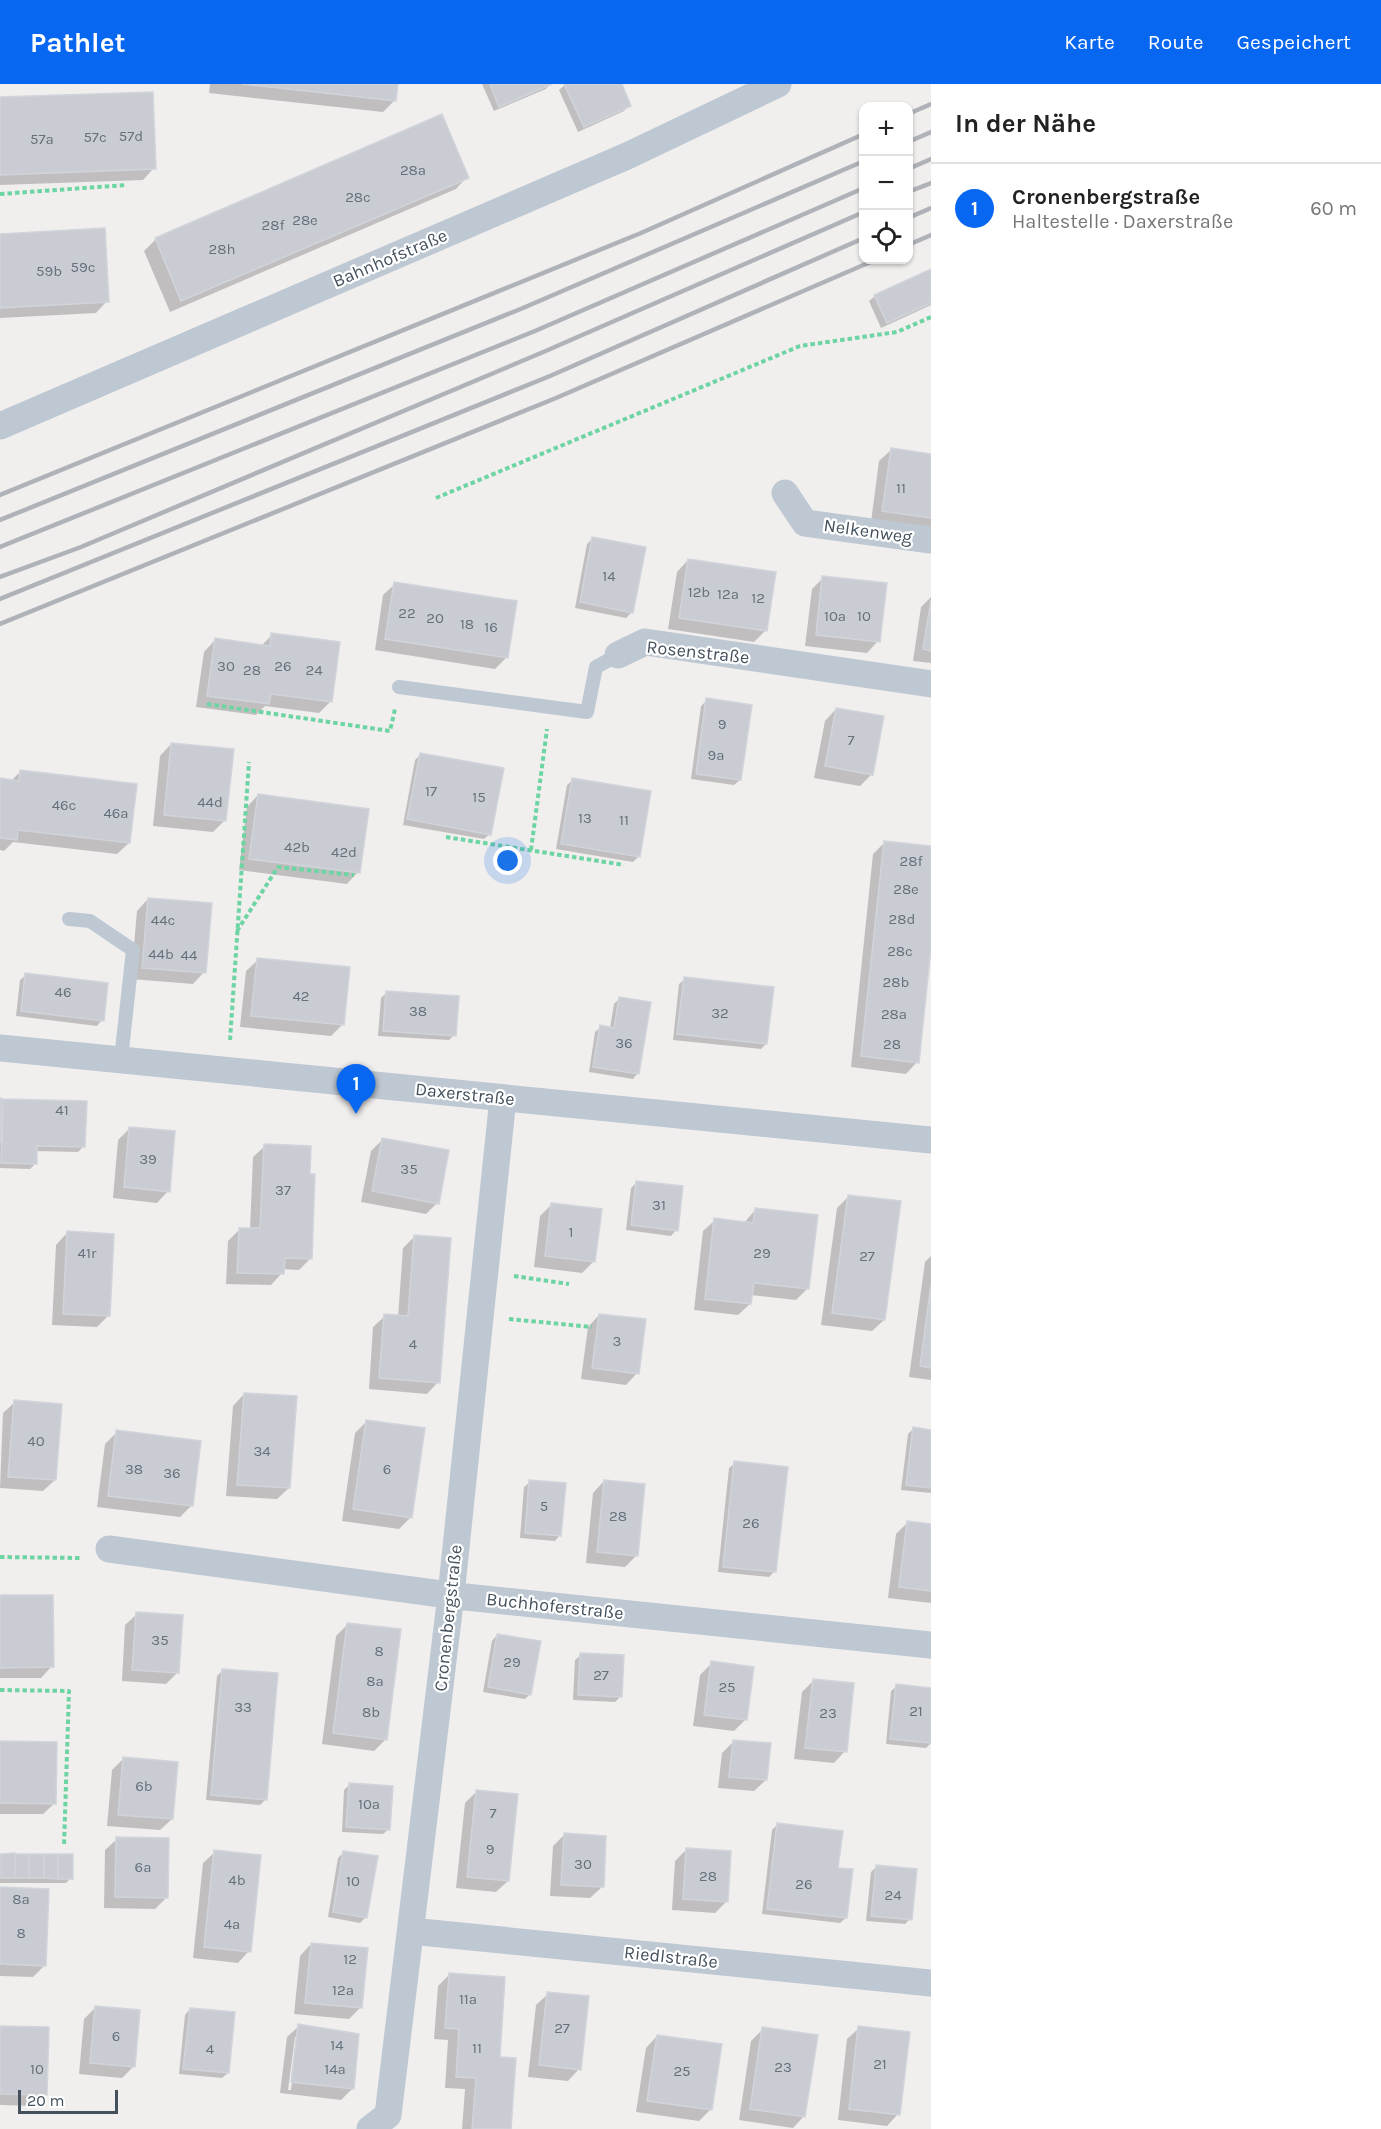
<!DOCTYPE html>
<html lang="de">
<meta charset="utf-8">
<style>
body{margin:0;font-family:Karla,sans-serif;background:#f6f6f6;color:#222}
.controls{position:absolute;right:18px;top:18px;display:grid;overflow:hidden;border-radius:12px;box-shadow:0 2px 4px #0004}
.controls button{width:54px;height:54px;display:grid;place-items:center;padding:0;border:0;border-bottom:2px solid #e0e0e0;background:#fff;color:#222;font:30px sans-serif}
.scale{position:absolute;left:18px;bottom:15px;width:100px;box-sizing:border-box;padding-left:6px;border:3px solid #44515d;border-top:0;font-size:16px;line-height:21px;white-space:nowrap;color:#44515d;-webkit-text-stroke:4px #fff;paint-order:stroke}
.you{position:absolute;left:508px;top:777px;width:21px;height:21px;margin:-15px;border:4px solid #fff;border-radius:50%;background:#1a73e8;box-shadow:0 0 0 9px #1a73e833}
.badge{display:grid;place-items:center;width:39px;height:39px;border-radius:50%;background:#0867f1;color:#fff;font-size:20px;font-weight:700}
.pin{position:absolute;translate:-50% -50px;filter:drop-shadow(0 2px 3px #0008)}
.pin::after{content:'';position:absolute;top:32px;width:21px;height:18px;background:inherit;clip-path:polygon(0 0,100% 0,50% 100%)}
.list{margin:0;padding:0;list-style:none}
h2{display:flex;justify-content:space-between;align-items:center;height:78px;margin:0;padding:0 24px;font-size:26px}
h2 small{font-size:20px;font-weight:400;color:#767676}
.list li{display:grid;grid-template-columns:39px 1fr auto;gap:18px;align-items:center;box-sizing:border-box;height:90px;padding:0 24px;border-top:2px solid #e0e0e0}
.list b{display:block;font-size:22px;white-space:nowrap}
.list p{margin:0;font-size:20px;white-space:nowrap;color:#767676}
.list em{font-size:20px;font-style:normal;color:#767676}
.icon{flex:none;width:33px;height:33px;fill:none;stroke:currentColor;stroke-width:2;stroke-linecap:round;stroke-linejoin:round}
.map{position:relative;flex:none;width:931px;height:2045px;overflow:hidden}
header{display:flex;align-items:center;gap:36px;box-sizing:border-box;height:84px;padding:0 30px;background:#0867f1;color:#fff}
header strong{font-size:28px}
nav{display:flex;gap:33px;margin-inline-start:auto;font-size:21px}
main{display:flex}
aside{flex:1;background:#fff}
.map>svg:first-child{display:block}
.shadow{fill:#0003;fill-rule:evenodd}
.building{fill:#c9cdd3;stroke:#d1d4da;stroke-width:1.5}
.lines{fill:none;stroke-linecap:round;stroke-linejoin:round}
.path{stroke:#6dd4a4;stroke-width:4;stroke-dasharray:4.5 3;stroke-linecap:butt}
.service{stroke:#bdc8d2;stroke-width:14}
.minor{stroke:#bdc8d2;stroke-width:27}
.rail{stroke:#afb3b9;stroke-width:4.5}
.labels{text-anchor:middle;dominant-baseline:central;stroke-width:4.5;stroke-linejoin:round;paint-order:stroke}
.number-label{font-size:15px;fill:#65707a}
.street-label{font-size:18px;fill:#44515d;stroke:#fff}
</style>
<header>
<strong>Pathlet</strong>
<nav><a>Karte</a><a>Route</a><a>Gespeichert</a></nav>
</header>
<main>
<div class="map">
<svg width="931" height="2045" viewBox="0 0 931 2045">
<rect width="100%" height="100%" fill="#f1eeee"/>
<path class="shadow" d="M210 0H396L394 17 383 28 209 9Z
M482 0H550L546 5 494 27Z
M566 0H620L629 21 624 27 578 48 559 6Z
M0 15 154 84 143 96 0 101Z
M441 32 467 93 456 105 170 228 144 167 155 156Z
M0 152 107 217 96 229 0 234Z
M931 186V221L881 244 869 217 875 212Z
M891 366 931 372V447L871 438 879 377Z
M592 455 632 528 626 534 575 524 587 460Z
M688 476 766 546 754 558 668 545 677 488Z
M823 494 878 557 867 569 805 562 812 505Z
M395 500 507 573 495 585 375 566 383 511Z
M931 513V579L913 577 921 523Z
M272 551 331 617 319 629 265 622 256 631 196 623 204 568 215 556 261 562Z
M707 616 740 696 734 701 691 695 701 622Z
M836 625 872 690 860 702 814 694 825 637Z
M171 660 225 736 213 748 153 742 160 672Z
M421 670 490 750 484 755 403 741 415 676Z
M21 687 129 759 117 770 13 758 4 767 0 766V696L11 697Z
M573 696 639 772 633 778 556 765 567 701Z
M258 711 358 788 347 800 239 786 247 723Z
M885 758 931 763V850L917 978 906 990 851 983 873 770Z
M148 815 204 888 193 900 131 895 137 827Z
M258 876 342 941 331 952 240 943 246 887Z
M26 891 102 936 97 942 16 932 20 896Z
M685 895 766 960 761 965 673 956 679 900Z
M387 908 454 951 449 956 378 952 381 914Z
M619 915 638 989 633 995 589 988 595 948 601 943 610 944 614 920Z
M0 1016 84 1062 78 1068 35 1067V1080L30 1085 0 1084Z
M130 1044 168 1107 157 1119 113 1114 118 1056Z
M383 1055 437 1119 426 1130 361 1118 371 1067Z
M265 1062 311 1174 299 1186 282 1185V1189L271 1201 226 1200 228 1157 240 1145 250 1146 253 1073Z
M637 1098 676 1146 671 1152 626 1146 631 1104Z
M848 1113 884 1236 872 1247 821 1241 837 1124Z
M552 1120 594 1177 582 1189 534 1183 540 1132Z
M756 1125 807 1205 796 1216 751 1211 750 1220 738 1231 694 1226 703 1147 715 1136 744 1139Z
M67 1149 109 1231 97 1243 52 1241 56 1161Z
M415 1152 438 1298 427 1310 369 1305 373 1243 385 1232 398 1233 403 1164Z
M931 1172V1296L909 1293 925 1178Z
M599 1231 637 1289 626 1301 581 1295 588 1243Z
M244 1310 289 1404 277 1415 226 1412 233 1322Z
M15 1318 55 1396 43 1407 0 1404 3 1329Z
M366 1338 411 1433 399 1445 342 1437 355 1349Z
M913 1345 931 1347V1409L901 1406 908 1350Z
M117 1348 192 1421 180 1433 97 1423 105 1360Z
M735 1379 775 1487 769 1493 718 1488 729 1384Z
M604 1397 637 1471 625 1483 586 1479 593 1409Z
M530 1398 560 1451 555 1457 520 1454 524 1403Z
M907 1439 931 1441V1519L888 1514 896 1450Z
M0 1512 52 1582 41 1594H0Z
M137 1530 178 1588 166 1600 122 1597 125 1541Z
M348 1540 386 1655 374 1667 322 1660 336 1552Z
M497 1551 530 1610 525 1615 483 1608 492 1557Z
M581 1571 620 1613 615 1618 573 1616 575 1576Z
M712 1579 746 1635 734 1647 693 1642 700 1591Z
M223 1586 266 1715 260 1721 206 1716 217 1592Z
M813 1597 845 1667 834 1679 794 1675 802 1608Z
M897 1602 931 1605V1659L926 1664 886 1660 891 1607Z
M733 1658 766 1696 754 1707 718 1704 722 1669Z
M0 1659 55 1719 43 1730H0Z
M123 1675 172 1735 160 1746 107 1742 112 1686Z
M350 1700 389 1745 383 1750 342 1748 344 1706Z
M477 1707 508 1797 496 1808 456 1804 465 1719Z
M777 1741 837 1785 846 1834 840 1839 762 1830 772 1746Z
M564 1751 602 1803 590 1814 550 1812 553 1762Z
M117 1755 167 1813 155 1825 104 1824 105 1766Z
M687 1765 726 1818 715 1829 672 1826 675 1777Z
M215 1768 249 1867 238 1879 193 1874 203 1779Z
M344 1768 366 1833 360 1839 328 1833 338 1774Z
M0 1771H71V1794L66 1799H0Z
M876 1783 910 1835 905 1840 866 1837 871 1788Z
M0 1805 45 1881 33 1893 0 1892Z
M311 1860 361 1923 349 1935 294 1930 300 1872Z
M449 1891 498 1974 510 2045H462L465 2005 445 2004 448 1956 434 1955 438 1902Z
M548 1910 579 1985 568 1997 528 1993 536 1921Z
M96 1923 134 1982 122 1994 79 1990 84 1935Z
M190 1925 228 1989 222 1994 179 1990 185 1931Z
M299 1942 353 2004 341 2016 280 2009 287 1953ZM295 1953H298L291 2006H288Z
M0 1943 45 2010 34 2022 0 2021Z
M859 1944 898 2030 887 2042 838 2036 847 1955Z
M763 1945 804 2032 793 2044 739 2036 751 1957Z
M657 1952 711 2025 699 2037 636 2028 646 1964Z"/>
<path class="building" d="M242 0H398L396 17Z
M490 0H552L499 23Z
M564 0H622L631 22 584 43Z
M153 8 156 85 0 91V13Z
M442 30 469 94 181 217 155 154Z
M105 144 109 218 0 224V150Z
M931 185V219L887 239 874 211Z
M891 364 931 370V434L882 427Z
M592 453 646 463 633 529 580 518Z
M688 475 776 488 767 547 679 534Z
M822 492 887 499 880 558 816 551Z
M394 498 517 517 508 574 385 555Z
M931 516V567L923 565Z
M271 549 340 558 332 618 271 610 269 620 207 612 215 554 270 562Z
M706 614 752 621 741 696 696 690Z
M836 624 884 632 873 691 825 682Z
M171 659 234 665 226 737 164 731Z
M420 669 504 684 491 751 407 735Z
M20 686 137 700 130 759 18 746 17 756 0 754V694L19 697Z
M572 694 651 707 640 773 561 760Z
M258 710 369 725 360 789 249 775Z
M884 757 931 762V864L919 979 861 972Z
M148 814 212 819 206 889 142 884Z
M257 874 350 883 344 941 251 932Z
M25 889 108 899 104 937 21 927Z
M684 893 774 903 767 960 677 950Z
M386 907 459 912 456 952 383 947Z
M619 913 651 918 639 990 593 983 600 941 614 944Z
M0 1014 3 1015 2 1058H0Z
M3 1015 87 1017 85 1063 37 1062V1080L1 1079Z
M129 1043 175 1047 170 1108 124 1103Z
M382 1054 449 1066 439 1120 372 1107Z
M264 1060 311 1062 310 1090H315L312 1175 285 1174 284 1190 237 1189 239 1144H260Z
M636 1097 683 1102 678 1147 631 1141Z
M848 1111 901 1117 885 1236 832 1229Z
M551 1119 602 1125 595 1178 545 1172Z
M755 1124 818 1131 809 1205 754 1199 751 1220 705 1215 714 1134 753 1139Z
M67 1147 114 1150 110 1232 63 1230Z
M414 1151 451 1154 440 1299 379 1294 384 1230 408 1232Z
M931 1201V1284L920 1282Z
M599 1230 646 1235 639 1290 592 1284Z
M244 1309 297 1312 290 1404 237 1401Z
M14 1316 62 1320 56 1396 8 1393Z
M366 1336 425 1344 412 1434 353 1425Z
M913 1343 931 1346V1404L906 1401Z
M116 1346 201 1357 193 1422 108 1412Z
M734 1377 788 1383 776 1488 723 1483Z
M529 1396 566 1399 561 1452 525 1449Z
M604 1396 645 1400 638 1472 597 1468Z
M907 1437 931 1440V1507L899 1503Z
M0 1511H53L54 1583 0 1584Z
M136 1528 183 1531 179 1589 132 1586Z
M347 1539 401 1545 387 1656 333 1649Z
M497 1550 541 1557 531 1611 488 1603Z
M580 1569 624 1571 622 1613 578 1611Z
M711 1577 754 1583 747 1636 704 1631Z
M222 1585 278 1589 267 1716 211 1711Z
M813 1595 854 1599 847 1668 805 1664Z
M896 1600 931 1604V1659L890 1655Z
M733 1656 771 1659 767 1696 729 1693Z
M0 1657 57 1658 56 1720 0 1719Z
M123 1673 178 1678 173 1735 118 1731Z
M349 1699 393 1702 390 1746 346 1743Z
M476 1706 518 1710 509 1797 467 1793Z
M777 1739 843 1747 838 1784 853 1785 847 1834 767 1825Z
M564 1749 606 1752 604 1803 561 1801Z
M116 1753 169 1754 168 1814 115 1813Z
M686 1764 731 1767 728 1818 683 1815Z
M214 1766 261 1771 251 1868 204 1863Z
M343 1767 378 1772 367 1834 333 1828Z
M15 1769V1794H1V1770Z
M15 1770H29V1794H15Z
M29 1770H44V1794H29Z
M44 1770H58V1795L44 1794Z
M58 1770H73V1795H58Z
M876 1781 917 1785 912 1836 871 1832Z
M0 1803 49 1805 46 1882 0 1880Z
M311 1859 368 1864 362 1924 305 1919Z
M449 1889 505 1893 500 1973 516 1974 511 2045H472L476 1994 456 1993 459 1945 445 1944Z
M547 1908 589 1912 581 1986 539 1981Z
M95 1922 140 1926 135 1983 90 1979Z
M190 1924 235 1928 229 1989 183 1985Z
M298 1940 359 1950 354 2005 291 1998Z
M0 1942 49 1943 47 2011 0 2010Z
M858 1942 910 1948 900 2031 849 2025Z
M762 1943 818 1951 805 2033 750 2025Z
M657 1951 722 1960 712 2026 647 2017Z"/>
<g class="lines">
<path class="path" d="M0 110 126 101
M436 414 800 262 897 248 931 233
M207 620 390 647 395 625
M446 753 624 781
M531 766 547 645
M237 847 278 783 354 791
M230 956 249 678
M514 1192 569 1200
M509 1235 592 1243
M0 1473 80 1474
M0 1606 69 1607 64 1762"/>
<path class="service" d="M399 603 587 628 596 583 618 571
M69 835 90 837 133 866 121 975"/>
<path class="minor" d="M0 342 627 72 778 0
M785 409 805 439 931 456
M618 571 645 558 931 600
M0 964 931 1056
M109 1465 456 1512 931 1561
M411 1847 931 1899
M370 2045 388 2031 451 1511 503 1014"/>
<path class="rail" d="M908 30 931 20
M908 58 931 48
M908 85 931 75
M908 108 931 99
M908 134 931 124
M908 161 931 151
M0 411 641 149 864 50
M0 436 523 224 864 77
M0 463 535 247 864 104
M0 493 81 463 541 269 864 128
M0 515 550 292 864 154
M0 540 556 314 875 176"/>
</g>
<g class="labels">
<g class="number-label">
<text x="131" y="52">57d</text>
<text x="95" y="53">57c</text>
<text x="42" y="55">57a</text>
<text x="413" y="86">28a</text>
<text x="358" y="113">28c</text>
<text x="305" y="136">28e</text>
<text x="273" y="141">28f</text>
<text x="222" y="165">28h</text>
<text x="83" y="183">59c</text>
<text x="49" y="187">59b</text>
<text x="901" y="404">11</text>
<text x="609" y="492">14</text>
<text x="699" y="508">12b</text>
<text x="728" y="510">12a</text>
<text x="758" y="514">12</text>
<text x="407" y="529">22</text>
<text x="835" y="532">10a</text>
<text x="864" y="532">10</text>
<text x="435" y="534">20</text>
<text x="467" y="540">18</text>
<text x="491" y="543">16</text>
<text x="226" y="582">30</text>
<text x="283" y="582">26</text>
<text x="252" y="586">28</text>
<text x="314" y="586">24</text>
<text x="722" y="640">9</text>
<text x="851" y="656">7</text>
<text x="716" y="671">9a</text>
<text x="431" y="707">17</text>
<text x="479" y="713">15</text>
<text x="210" y="718">44d</text>
<text x="64" y="721">46c</text>
<text x="116" y="729">46a</text>
<text x="585" y="734">13</text>
<text x="624" y="736">11</text>
<text x="297" y="763">42b</text>
<text x="344" y="768">42d</text>
<text x="911" y="777">28f</text>
<text x="906" y="805">28e</text>
<text x="902" y="835">28d</text>
<text x="163" y="836">44c</text>
<text x="900" y="867">28c</text>
<text x="161" y="870">44b</text>
<text x="189" y="871">44</text>
<text x="896" y="898">28b</text>
<text x="63" y="908">46</text>
<text x="301" y="912">42</text>
<text x="418" y="927">38</text>
<text x="720" y="929">32</text>
<text x="894" y="930">28a</text>
<text x="624" y="959">36</text>
<text x="892" y="960">28</text>
<text x="62" y="1026">41</text>
<text x="148" y="1075">39</text>
<text x="409" y="1085">35</text>
<text x="283" y="1106">37</text>
<text x="659" y="1121">31</text>
<text x="571" y="1148">1</text>
<text x="87" y="1169">41r</text>
<text x="762" y="1169">29</text>
<text x="867" y="1172">27</text>
<text x="617" y="1257">3</text>
<text x="413" y="1260">4</text>
<text x="36" y="1357">40</text>
<text x="262" y="1367">34</text>
<text x="134" y="1385">38</text>
<text x="387" y="1385">6</text>
<text x="172" y="1389">36</text>
<text x="544" y="1422">5</text>
<text x="618" y="1432">28</text>
<text x="751" y="1439">26</text>
<text x="160" y="1556">35</text>
<text x="379" y="1567">8</text>
<text x="512" y="1578">29</text>
<text x="601" y="1591">27</text>
<text x="375" y="1597">8a</text>
<text x="727" y="1603">25</text>
<text x="243" y="1623">33</text>
<text x="916" y="1627">21</text>
<text x="371" y="1628">8b</text>
<text x="828" y="1629">23</text>
<text x="144" y="1702">6b</text>
<text x="369" y="1720">10a</text>
<text x="493" y="1729">7</text>
<text x="490" y="1765">9</text>
<text x="583" y="1780">30</text>
<text x="143" y="1783">6a</text>
<text x="708" y="1792">28</text>
<text x="237" y="1796">4b</text>
<text x="353" y="1797">10</text>
<text x="804" y="1800">26</text>
<text x="893" y="1811">24</text>
<text x="21" y="1815">8a</text>
<text x="232" y="1840">4a</text>
<text x="21" y="1849">8</text>
<text x="350" y="1875">12</text>
<text x="343" y="1906">12a</text>
<text x="468" y="1915">11a</text>
<text x="562" y="1944">27</text>
<text x="116" y="1952">6</text>
<text x="337" y="1961">14</text>
<text x="477" y="1964">11</text>
<text x="210" y="1965">4</text>
<text x="880" y="1980">21</text>
<text x="783" y="1983">23</text>
<text x="37" y="1985">10</text>
<text x="335" y="1985">14a</text>
<text x="682" y="1987">25</text>
</g>
<g class="street-label">
<text transform="translate(390 174) rotate(-23)">Bahnhofstraße</text>
<text transform="translate(868 447) rotate(8)">Nelkenweg</text>
<text transform="translate(698 568) rotate(6)">Rosenstraße</text>
<text transform="translate(465 1010) rotate(6)">Daxerstraße</text>
<text transform="translate(555 1522) rotate(6)">Buchhoferstraße</text>
<text transform="translate(448 1534) rotate(-84)">Cronenbergstraße</text>
<text transform="translate(671 1873) rotate(6)">Riedlstraße</text>
</g>
</g>
</svg>
<div class="controls">
<button>+</button>
<button>−</button>
<button><svg class="icon" aria-label="locate" viewBox="0 0 24 24"><circle cx="12" cy="12" r="6"/><path d="M12 2v4M12 18v4M2 12h4M18 12h4"/></svg></button>
</div>
<div class="scale">20 m</div>
<div class="you"></div>
<div class="pin badge" style="left:356px;top:1030px">1</div>
</div>
<aside>
<h2>In der Nähe<small></small></h2>
<ul class="list">
<li><span class="badge">1</span><div><b>Cronenbergstraße</b><p>Haltestelle · Daxerstraße</p></div><em>60 m</em></li>
</ul>
</aside>
</main>
